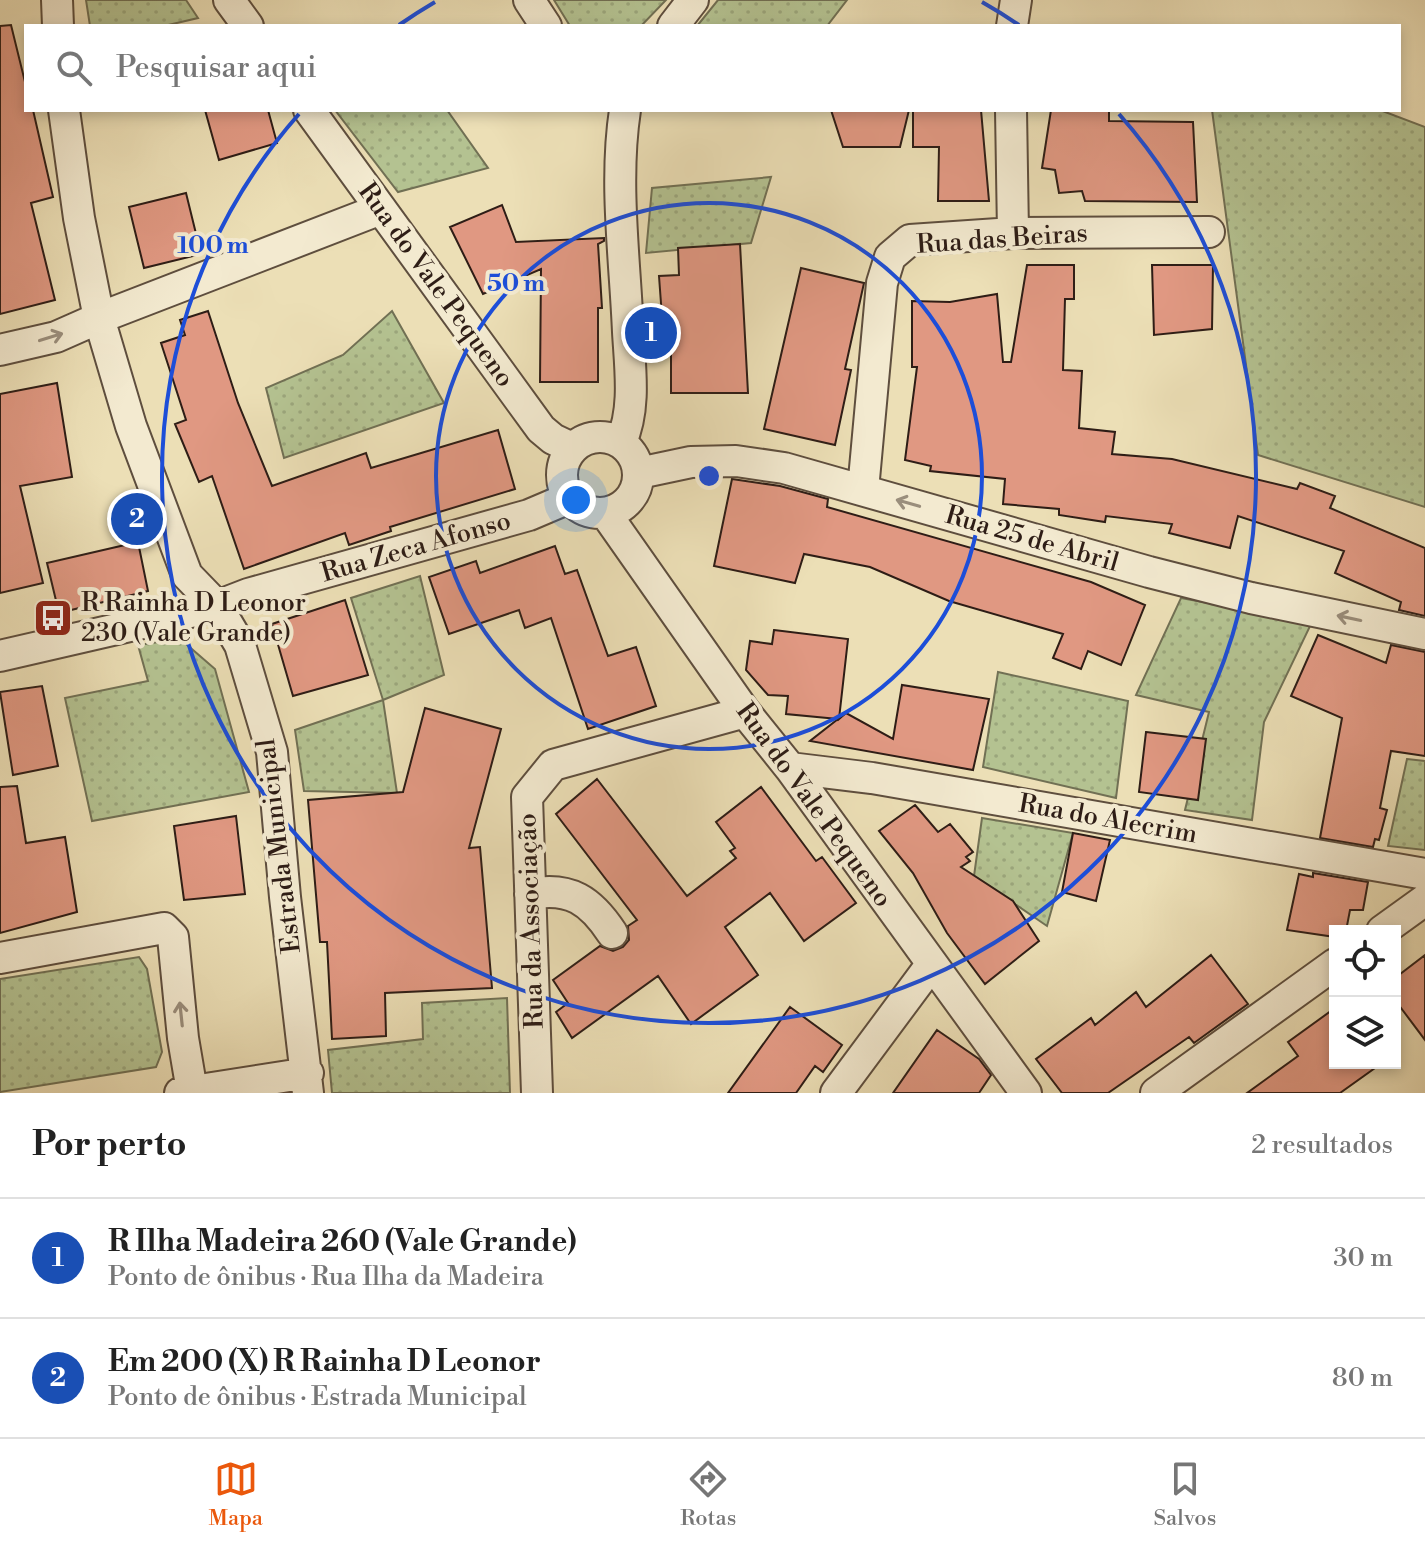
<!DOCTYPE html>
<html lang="pt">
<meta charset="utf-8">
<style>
body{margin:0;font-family:"Libre Bodoni",serif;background:#f2f2f2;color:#222}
.controls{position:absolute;right:24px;bottom:24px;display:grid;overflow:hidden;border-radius:0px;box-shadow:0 4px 12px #0003}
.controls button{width:72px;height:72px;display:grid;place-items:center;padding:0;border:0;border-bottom:2px solid #e0e0e0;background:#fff;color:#222;font:40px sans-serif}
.you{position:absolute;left:576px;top:500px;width:28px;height:28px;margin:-20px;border:6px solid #fff;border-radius:50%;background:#1a73e8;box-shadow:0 0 0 12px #1a73e833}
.badge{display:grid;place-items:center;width:52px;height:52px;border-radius:50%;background:#ea580c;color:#fff;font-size:26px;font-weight:700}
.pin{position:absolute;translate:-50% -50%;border:4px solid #fff;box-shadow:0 2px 8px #0006}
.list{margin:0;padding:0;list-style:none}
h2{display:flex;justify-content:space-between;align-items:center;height:104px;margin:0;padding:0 32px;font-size:34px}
h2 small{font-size:26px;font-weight:400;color:#767676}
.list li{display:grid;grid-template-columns:52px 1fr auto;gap:24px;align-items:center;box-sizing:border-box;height:120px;padding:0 32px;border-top:2px solid #e0e0e0}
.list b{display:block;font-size:30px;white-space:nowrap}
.list p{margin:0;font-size:26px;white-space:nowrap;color:#767676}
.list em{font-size:26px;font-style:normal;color:#767676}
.icon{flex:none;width:44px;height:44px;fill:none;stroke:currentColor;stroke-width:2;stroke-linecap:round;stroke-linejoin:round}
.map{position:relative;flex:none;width:1425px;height:1093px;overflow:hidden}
.search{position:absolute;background:#fff;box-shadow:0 4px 12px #0003;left:24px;right:24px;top:24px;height:88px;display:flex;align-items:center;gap:20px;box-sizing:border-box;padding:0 28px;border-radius:0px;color:#767676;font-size:30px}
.sheet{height:344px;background:#fff}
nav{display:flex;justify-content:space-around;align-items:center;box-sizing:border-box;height:112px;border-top:2px solid #e0e0e0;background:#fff;font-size:22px;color:#767676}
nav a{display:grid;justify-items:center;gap:4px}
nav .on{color:#ea580c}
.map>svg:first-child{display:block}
.grass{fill:url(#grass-dots);stroke:#717054;stroke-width:2}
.building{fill:#e09882;stroke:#2e1d16;stroke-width:2}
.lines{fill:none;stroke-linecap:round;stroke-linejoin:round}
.street-casing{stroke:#5e4e3e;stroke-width:34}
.street{stroke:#f3ead0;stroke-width:30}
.oneway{stroke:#9a8e7c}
.ring{fill:none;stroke:#1d4ed8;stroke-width:4}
.labels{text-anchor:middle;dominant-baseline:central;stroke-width:8;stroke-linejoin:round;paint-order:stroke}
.street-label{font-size:26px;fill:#2e1d16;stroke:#f3ead0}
.poi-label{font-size:26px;fill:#2e1d16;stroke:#f3ead0;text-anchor:start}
.centre{fill:#1d4ed8;stroke:#f3ead0;stroke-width:4}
.ring-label{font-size:24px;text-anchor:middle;font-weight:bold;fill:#1d4ed8;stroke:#f3ead0;stroke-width:8;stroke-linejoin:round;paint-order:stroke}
</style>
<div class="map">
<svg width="1425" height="1093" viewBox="0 0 1425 1093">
<defs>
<pattern id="grass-dots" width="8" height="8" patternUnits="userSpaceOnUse" patternTransform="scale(2)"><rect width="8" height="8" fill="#b4c291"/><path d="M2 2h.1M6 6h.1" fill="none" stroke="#9ba67c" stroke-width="1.8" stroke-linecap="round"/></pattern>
</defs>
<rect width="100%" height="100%" fill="#ecdfb6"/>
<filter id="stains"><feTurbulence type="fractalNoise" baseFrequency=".0025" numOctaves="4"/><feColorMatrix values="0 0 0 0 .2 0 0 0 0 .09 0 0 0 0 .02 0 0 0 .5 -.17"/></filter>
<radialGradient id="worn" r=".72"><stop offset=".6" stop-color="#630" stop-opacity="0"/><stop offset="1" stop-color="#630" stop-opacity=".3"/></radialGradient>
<path class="grass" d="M86 0H186L198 18 164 26H90Z
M554 0H666L641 26H570Z
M718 0H847L827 26H697Z
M335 110H447L488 168 398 192Z
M1212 110H1380L1425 127V507L1258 455Z
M771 177 751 243 646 253 652 188Z
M392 311 444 403 284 458 266 388 343 355Z
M420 576 444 675 383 700 397 793 304 791 295 730 383 700 351 598Z
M1181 598 1312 622 1264 722 1252 820 1185 810 1209 712 1136 695Z
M173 640 186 644 215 669 249 792 92 821 65 698 148 681 138 645Z
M998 672 1128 701 1116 798 983 767Z
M1407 759 1425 761V850L1388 846Z
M982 818 1073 833 1047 926 974 876Z
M139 957 147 969 162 1052 156 1067 0 1092V979Z
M507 998 510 1093H332L328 1050 423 1039 422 1003Z"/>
<path class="building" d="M11 25 26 86V110H33L53 197 31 203 55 300 0 314V26Z
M205 110H268L277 143 219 160Z
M831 110H909L900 147H843Z
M913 110H981L989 201H938L939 147H913Z
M1051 110H1109V121L1193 122 1197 202 1085 201 1082 191 1059 193 1055 170 1042 168Z
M186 193 201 254 144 268 129 207Z
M502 205 516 242 604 238V241L598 244 602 308H598V382H540L541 269 483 294 450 227Z
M740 244 748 393H671V317H662L659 276 679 275 678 248Z
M1027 265H1074V299H1065L1063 370 1082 371 1079 428 1115 432 1112 454 1172 459 1297 489 1300 483 1335 496 1330 508 1425 548V616L1399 610 1401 602 1335 573 1344 551 1238 516 1230 548 1169 533 1172 524 1106 516 1105 522 1059 515V509L1003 504 1005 479 930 471 931 466 905 460 917 367H912V301L950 302 997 294 1003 362H1011Z
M1152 265H1213L1212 329 1154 335Z
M801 268 864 283 845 369 851 370 835 445 764 429Z
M208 311 238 403 272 486 366 453 371 468 498 430 515 489 390 527 391 531 349 545 345 533 244 569 212 476 199 482 175 424 186 420 161 343 185 335 180 320Z
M57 383 72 477 20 486 43 583 0 593V394Z
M732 479 780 486 828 499 827 507 1091 582 1145 605 1121 665 1088 651 1081 669 1053 658 1063 634 949 601 870 567 804 554 795 583 714 566Z
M138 542 148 591 59 613 47 563Z
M555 546 565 574 577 570 608 656 636 647 656 706 588 729 551 618 525 628 519 610 449 634 429 577 476 561 480 573Z
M345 600 368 675 293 696 272 624Z
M774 630 848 639 839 719 846 713 893 739 902 685 989 699 973 770 810 741 838 719 786 714 788 696 768 695 746 670 750 641 772 644Z
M1318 635 1386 663 1391 645 1425 652V756L1391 751 1380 808 1387 810 1379 840 1375 839 1373 847 1320 838 1342 718 1291 696Z
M42 686 58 766 13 775 0 692Z
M425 708 501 729 469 848 480 847 492 988 385 993 386 1036 332 1039 327 942H320L308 800 403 792Z
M1146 732 1206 739 1198 800 1139 792Z
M597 779 687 896 736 858 730 851 735 848 716 822 761 787 816 861 822 857 856 903 804 941 770 893 725 927 758 975 691 1024 658 976 572 1038 556 1012 568 1003 553 980 600 946 613 951 623 947 629 940 628 926 637 920 556 814Z
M17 786 26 843 65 837 77 912 0 933V787Z
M915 805 938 832 950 824 973 852 966 857 970 861 961 867 1013 901 1039 941 985 984 947 933 913 873 879 831Z
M236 816 245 894 184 900 174 826Z
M1073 833 1110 840 1096 901 1062 892Z
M1313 873 1368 882 1363 910H1350L1346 931H1335V937L1287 930 1299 874 1313 877Z
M1211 955 1248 1004 1194 1043 1189 1037 1108 1093H1062L1036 1059 1091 1018 1095 1025 1136 992 1146 1007Z
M1425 955V1040L1395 1000V978Z
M790 1007 842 1045 823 1072 815 1066 796 1093H728Z
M1335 1008V1063H1382L1340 1093H1247L1298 1056 1288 1042Z
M937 1030 979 1059 991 1075 979 1093H893Z"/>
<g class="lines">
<defs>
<path id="street" d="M57 0 58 26
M229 0 248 26
M529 0 546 26
M673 26 693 0
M1012 26 1016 0
M64 110 79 218 99 318 131 426 187 575 217 606 240 645 272 752 285 897 308 1093
M309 110 541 429 553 439 572 448
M1011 110 1013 233
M0 350 56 337 99 318 381 209
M562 475a38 38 0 1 1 76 0a38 38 0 1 1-76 0Z
M621 442C636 409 630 368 628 332 625 260 614 182 625 110
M639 473 691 462 736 461 784 468 1149 572 1251 598 1425 634
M863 490 882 283 890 257 910 240 1013 233 1209 232
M606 514 745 712 790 768 1026 1093
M0 656 217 606 248 594 529 515 569 498
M790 768 872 778 1425 874
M530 894C570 886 591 901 612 933
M1382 931 1425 900
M0 958 164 928 173 937 183 1038 192 1091
M180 1093 308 1073
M537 1093 527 797 553 765 745 712
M836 1093 931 965
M1156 1093 1335 964"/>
</defs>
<use href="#street" class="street-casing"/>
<use href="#street" class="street"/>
</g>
<defs><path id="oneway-shaft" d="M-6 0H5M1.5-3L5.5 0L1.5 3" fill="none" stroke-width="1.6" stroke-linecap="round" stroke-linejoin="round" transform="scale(2)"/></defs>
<g class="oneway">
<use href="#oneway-shaft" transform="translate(51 337) rotate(-17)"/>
<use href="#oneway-shaft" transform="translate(908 503) rotate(-164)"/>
<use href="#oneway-shaft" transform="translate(1349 618) rotate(-168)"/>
<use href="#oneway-shaft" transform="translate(181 1014) rotate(-96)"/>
</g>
<g class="ring">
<circle cx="709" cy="476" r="273"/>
<path d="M399 25A547 547 0 0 1 435 2M982 2A547 547 0 0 1 1019 25M1119 114A547 547 0 1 1 299 114"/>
</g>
<defs>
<symbol id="bus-square" viewBox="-11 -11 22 22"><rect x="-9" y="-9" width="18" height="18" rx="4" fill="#8f2418" stroke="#f3ead0"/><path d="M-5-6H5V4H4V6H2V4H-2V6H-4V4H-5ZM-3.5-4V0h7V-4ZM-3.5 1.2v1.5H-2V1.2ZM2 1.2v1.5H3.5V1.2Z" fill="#fff"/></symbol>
</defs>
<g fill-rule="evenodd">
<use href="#bus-square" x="31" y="596" width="44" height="44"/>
</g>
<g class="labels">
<g class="street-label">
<text transform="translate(1002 239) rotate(-4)">Rua das Beiras</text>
<text transform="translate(436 285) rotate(54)">Rua do Vale Pequeno</text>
<text transform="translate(1032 539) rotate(16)">Rua 25 de Abril</text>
<text transform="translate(416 547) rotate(-16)">Rua Zeca Afonso</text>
<text transform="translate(814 805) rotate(54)">Rua do Vale Pequeno</text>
<text transform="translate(1108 819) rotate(10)">Rua do Alecrim</text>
<text transform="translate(279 846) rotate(-97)">Estrada Municipal</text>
<text transform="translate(531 921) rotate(-92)">Rua da Associação</text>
</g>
<g class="poi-label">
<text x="81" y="603">R Rainha D Leonor<tspan x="81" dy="30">230 (Vale Grande)</tspan></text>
</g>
</g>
<circle cx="709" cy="476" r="12" class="centre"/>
<g class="ring-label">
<text x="213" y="253">100 m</text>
<text x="516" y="291">50 m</text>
</g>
<rect width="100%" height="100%" filter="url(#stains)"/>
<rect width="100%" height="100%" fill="url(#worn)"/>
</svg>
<div class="controls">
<button><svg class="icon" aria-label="locate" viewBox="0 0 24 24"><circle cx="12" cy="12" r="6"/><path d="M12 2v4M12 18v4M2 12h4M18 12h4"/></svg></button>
<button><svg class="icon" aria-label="layers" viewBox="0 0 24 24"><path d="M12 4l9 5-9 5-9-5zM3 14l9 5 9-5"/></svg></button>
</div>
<div class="you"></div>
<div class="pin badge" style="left:651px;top:333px;background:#1a4fb4">1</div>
<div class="pin badge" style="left:137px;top:519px;background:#1a4fb4">2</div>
<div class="search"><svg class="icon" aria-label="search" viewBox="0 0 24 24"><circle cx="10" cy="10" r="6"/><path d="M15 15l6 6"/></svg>Pesquisar aqui</div>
</div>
<section class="sheet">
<h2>Por perto<small>2 resultados</small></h2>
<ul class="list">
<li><span class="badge" style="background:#1a4fb4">1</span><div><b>R Ilha Madeira 260 (Vale Grande)</b><p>Ponto de ônibus · Rua Ilha da Madeira</p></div><em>30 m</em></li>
<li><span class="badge" style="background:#1a4fb4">2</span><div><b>Em 200 (X) R Rainha D Leonor</b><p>Ponto de ônibus · Estrada Municipal</p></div><em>80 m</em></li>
</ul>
</section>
<nav>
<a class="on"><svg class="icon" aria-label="map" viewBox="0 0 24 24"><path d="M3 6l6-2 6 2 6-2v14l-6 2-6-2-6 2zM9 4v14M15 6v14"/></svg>Mapa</a>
<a><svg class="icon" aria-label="directions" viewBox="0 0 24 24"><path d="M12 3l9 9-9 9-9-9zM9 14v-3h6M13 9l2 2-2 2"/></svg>Rotas</a>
<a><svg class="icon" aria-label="saved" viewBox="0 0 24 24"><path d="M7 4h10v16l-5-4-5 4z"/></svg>Salvos</a>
</nav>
